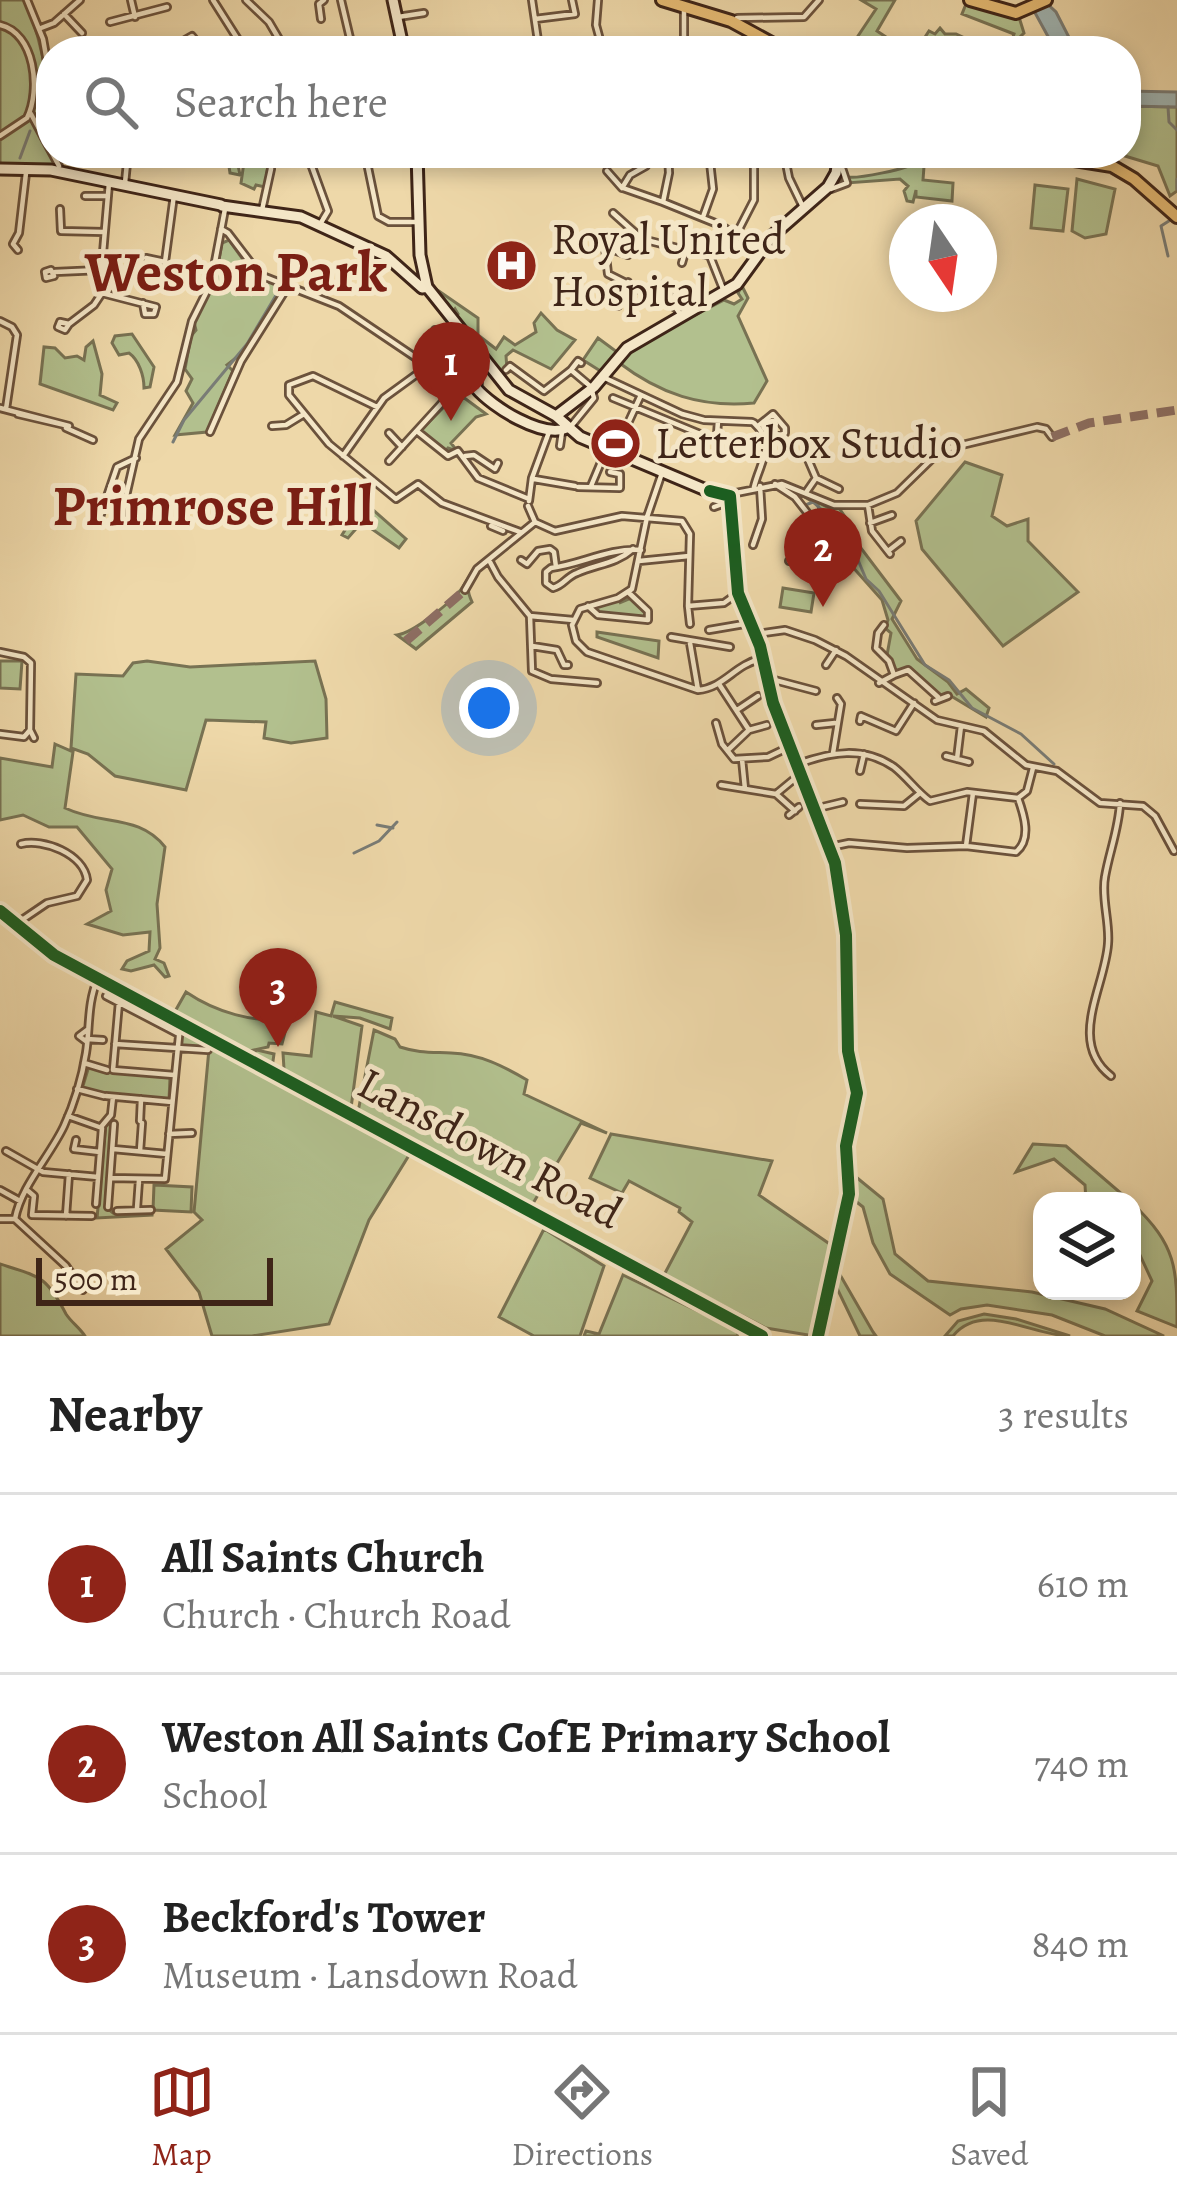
<!DOCTYPE html>
<meta charset="utf-8">
<style>
body{margin:0;font-family:Alegreya,serif;background:#f6f6f6;color:#222}
.controls{position:absolute;right:36px;bottom:36px;display:grid;overflow:hidden;border-radius:24px;box-shadow:0 6px 18px #0003}
.controls button{width:108px;height:108px;display:grid;place-items:center;padding:0;border:0;border-bottom:3px solid #e0e0e0;background:#fff;color:#222;font:60px sans-serif}
.compass{position:absolute;left:889px;top:204px;width:108px;height:108px;border-radius:50%;background:#fff;box-shadow:0 6px 18px #0003;rotate:167deg}
.scale{position:absolute;left:36px;bottom:30px;width:237px;box-sizing:border-box;padding-left:12px;border:6px solid #3f2518;border-top:0;font-size:33px;line-height:42px;white-space:nowrap;color:#3f2518;-webkit-text-stroke:9px #f4e6c7;paint-order:stroke}
.you{position:absolute;left:489px;top:708px;width:42px;height:42px;margin:-30px;border:9px solid #fff;border-radius:50%;background:#1a73e8;box-shadow:0 0 0 18px #1a73e833}
.badge{display:grid;place-items:center;width:78px;height:78px;border-radius:50%;background:#8f2418;color:#fff;font-size:39px;font-weight:700}
.pin{position:absolute;translate:-50% -99px;filter:drop-shadow(0 3px 6px #0008)}
.pin::after{content:'';position:absolute;top:63px;width:42px;height:36px;background:inherit;clip-path:polygon(0 0,100% 0,50% 100%)}
.list{margin:0;padding:0;list-style:none}
h2{display:flex;justify-content:space-between;align-items:center;height:156px;margin:0;padding:0 48px;font-size:51px}
h2 small{font-size:39px;font-weight:400;color:#767676}
.list li{display:grid;grid-template-columns:78px 1fr auto;gap:36px;align-items:center;box-sizing:border-box;height:180px;padding:0 48px;border-top:3px solid #e0e0e0}
.list b{display:block;font-size:45px;white-space:nowrap}
.list p{margin:0;font-size:39px;white-space:nowrap;color:#767676}
.list em{font-size:39px;font-style:normal;color:#767676}
.icon{flex:none;width:66px;height:66px;fill:none;stroke:currentColor;stroke-width:2;stroke-linecap:round;stroke-linejoin:round}
.map{position:relative;flex:none;width:1177px;height:1336px;overflow:hidden}
.search{position:absolute;background:#fff;box-shadow:0 6px 18px #0003;left:36px;right:36px;top:36px;height:132px;display:flex;align-items:center;gap:30px;box-sizing:border-box;padding:0 42px;border-radius:48px;color:#767676;font-size:45px}
.sheet{height:696px;background:#fff}
nav{display:flex;justify-content:space-around;align-items:center;box-sizing:border-box;height:168px;border-top:3px solid #e0e0e0;background:#fff;font-size:33px;color:#767676}
nav a{display:grid;justify-items:center;gap:6px}
nav .on{color:#8f2418}
.map>svg:first-child{display:block}
.green{fill:#b2c08e;stroke:#787253;stroke-width:3}
.water{fill:#a0b6b5;stroke:#797c76;stroke-width:3}
.lines{fill:none;stroke-linecap:round;stroke-linejoin:round}
.stream{stroke:#797c76;stroke-width:3}
.street-casing{stroke:#6b523c;stroke-width:10}
.secondary-casing{stroke:#3f2518;stroke-width:15}
.primary-casing{stroke:#3f2518;stroke-width:16}
.street{stroke:#f4e6c7;stroke-width:4.5}
.secondary{stroke:#f4e6c7;stroke-width:9}
.primary{stroke:#e7bc74;stroke-width:10}
.quiet{stroke:#8d6e63;stroke-width:9;stroke-dasharray:18 9;stroke-linecap:butt}
.cycleway-casing{stroke:#f4e6c7;stroke-width:20}
.cycleway{stroke:#1b5e20;stroke-width:12}
.labels{text-anchor:middle;dominant-baseline:central;stroke-width:10;stroke-linejoin:round;paint-order:stroke}
.poi-label{font-size:45px;fill:#3f2518;stroke:#f4e6c7;text-anchor:start}
.street-label{font-size:45px;fill:#3f2518;stroke:#f4e6c7}
.district-label{font-size:57px;font-weight:bold;fill:#7a1f14;stroke:#f4e6c7}
</style>
<div class="map">
<svg width="1177" height="1336" viewBox="0 0 1177 1336">
<rect width="100%" height="100%" fill="#eed8a9"/>
<filter id="stains"><feTurbulence type="fractalNoise" baseFrequency=".00167" numOctaves="4"/><feColorMatrix values="0 0 0 0 .2 0 0 0 0 .09 0 0 0 0 .02 0 0 0 .5 -.17"/></filter>
<radialGradient id="worn" r=".72"><stop offset=".6" stop-color="#630" stop-opacity="0"/><stop offset="1" stop-color="#630" stop-opacity=".3"/></radialGradient>
<path class="green" d="M0 0H25C46 50 51 99 51 153H58V160L50 167 0 166Z
M861 0H895L877 31 907 51H876L856 39 876 9Z
M966 4 1019 17 1024 33 1020 37 1024 43 1028 41 1034 51 1011 43 1014 34 962 14Z
M940 28 945 34H956L993 51H916L929 31 935 34Z
M1126 106 1177 107V191L1170 196 1158 166 1115 153H1126Z
M227 153 269 158 265 187 256 185 254 189 241 183 244 162 238 165 240 175 230 173Z
M920 153H925L923 180 953 183 952 201 916 197V190L913 202 907 201 904 191 908 186 900 179 847 183V177C856 179 910 169 916 162 919 160 919 156 920 153Z
M1077 179 1115 189 1106 234 1085 238 1072 231Z
M1035 185 1068 189 1063 231 1031 228Z
M229 240 254 275 286 288 241 354 227 365 233 371 207 432 175 435 193 403 186 391 192 379 185 369 191 336 196 330 194 322 217 270 222 243Z
M742 286 748 298 738 316 767 381 754 403C701 408 660 394 618 362L638 345 724 300 734 304 742 299 738 293Z
M433 287 478 318V335L496 349 504 337 515 345 536 332 534 323 541 313 557 330 575 340 551 369 513 350 506 356 507 369 499 377 454 319 458 314 455 309 452 313Z
M132 334 154 367 150 387 144 388C144 376 139 360 129 353L119 355 112 343 115 336Z
M598 338 617 352 602 372 583 360Z
M93 341 102 374 100 395 117 403 113 410 40 384 44 347 55 348 65 358 77 356 84 360 86 347Z
M463 397 486 414 476 417 451 443 457 451 448 448 445 452 419 432 452 399 459 402Z
M965 462 1002 475 992 516 1007 526 1028 519V541L1078 592 1003 646 922 549 916 521Z
M788 487 829 508H839L852 527 854 539 901 601 892 619 917 659 948 682 957 694 966 689 989 708 986 717 951 696H939L908 668 895 673 887 655 891 633 885 628 888 620 882 600 850 564 844 546 836 538 837 528 829 519 820 518 818 505 803 496 798 498 788 491Z
M363 501 406 539 399 548 362 522 348 538 342 535Z
M486 558C475 575 461 579 472 602L416 649 397 635C413 633 452 602 462 588 471 575 472 567 486 558Z
M783 588 814 593 811 612 780 607Z
M628 596 619 603 631 598 647 612V617L592 612 593 606Z
M597 632 659 641 658 658 597 637Z
M0 661H22L20 689 0 688Z
M147 661 190 667 315 661 326 699 327 738 291 743 264 738 266 722 206 720 186 790 115 776 88 754 71 748 76 674 123 676 133 663Z
M55 744 73 752 65 808C103 826 139 814 165 847L157 904 160 948 155 959 164 963 169 976 165 977 154 965 131 971 122 969 127 961 149 951 150 932 123 935 87 924 111 911 106 890 112 869 77 827H49L23 815 0 820V758L52 767Z
M186 992C214 1011 255 1025 289 1017L282 1044 269 1043 268 1047 245 1052 173 1015Z
M335 1002 392 1018 390 1029 360 1018 333 1016 362 1026 351 1108 311 1087 308 1094 312 1100 411 1152 369 1220 329 1324 252 1336H212L199 1292 166 1249 202 1220 194 1212 209 1049 179 1045 181 1029 254 1069 257 1067 253 1053 257 1050 274 1054 271 1075 279 1080 284 1069 283 1053 311 1056 316 1012 331 1016Z
M374 1030 395 1039 400 1047C418 1053 432 1052 451 1053 480 1054 503 1066 527 1080L524 1094 607 1133 581 1123 532 1205 358 1112Z
M89 1066 111 1072 170 1077 169 1100 96 1094 82 1089Z
M106 1122H114L107 1208 113 1213 152 1211V1215L97 1218Z
M611 1134 772 1161 759 1195 834 1247 814 1336 766 1328 664 1275 692 1222 679 1212 680 1208 629 1181 622 1193 590 1178Z
M1033 1144 1066 1146 1130 1201H1086L1085 1185 1054 1159 1016 1172Z
M856 1177 883 1199 895 1254 928 1281 1032 1292 1105 1309 1164 1336H1105L1052 1315 987 1305 961 1309 950 1315 890 1274 873 1243 863 1207 849 1196Z
M154 1185 192 1187 191 1212 153 1210Z
M1132 1203C1177 1246 1177 1267 1177 1327L1137 1311 1152 1281 1132 1238Z
M544 1229 604 1266 580 1336H534L499 1317Z
M0 1264C41 1277 46 1276 66 1314 71 1322 79 1327 85 1336H0Z
M839 1273 873 1332 876 1336H860L834 1282Z
M623 1275 739 1331 737 1336H584L586 1331 599 1334Z
M984 1314 1016 1319 1070 1336C1032 1336 982 1300 953 1336H945L958 1321Z"/>
<path class="water" d="M1028 0H1043L1056 12 1076 51H1056Z
M1126 91 1177 92V107L1126 106Z"/>
<g class="lines">
<path class="stream" d="M1168 107 1169 122 1177 130
M20 158 30 131
M1177 179V189
M1168 256 1161 226 1172 219
M173 442 184 420 247 344 278 292
M803 506 813 502 831 518 844 550 858 560 866 579 879 591 925 665 949 680 972 708 1021 734 1054 764
M377 825 393 828
M354 853 379 841 397 822"/>
<defs>
<path id="street" d="M27 0 43 39 51 84
M131 0 135 17
M213 0 244 49
M246 0 269 22 286 51
M341 0 353 51
M532 0 538 41
M598 0 596 25 603 51
M64 14 82 33
M398 17 424 13
M737 18 804 17 819 0
M321 19 319 4 324 0
M535 19 575 14 572 0
M110 22 167 7
M0 25C35 33 41 90 27 118L0 136
M41 28 54 23 80 0
M639 50 664 47
M188 51 185 40 192 36 204 51
M664 51 666 45 684 40V11
M31 114 59 166
M307 153 328 211 319 226
M365 153 378 216 389 222H419
M634 153 642 168
M668 153 669 173 663 202 720 225 760 251
M784 153 789 178 803 207
M607 171 622 188 630 175 646 166
M109 183 100 288 102 293 156 307 154 314H145L143 303
M125 183 128 153
M623 188 663 202
M831 189 847 183 841 165
M85 196H108
M60 209 61 231 104 232
M262 210 271 169 270 153
M613 213 642 239 710 256 723 289
M703 217 713 189 709 153
M221 229 228 233 260 275 339 306 431 368 475 388
M736 235 754 200V153
M18 250 13 244 19 233 26 173
M628 255 605 247 608 274 676 308 682 317
M146 258 165 262 174 195
M682 263 686 249
M51 270 54 276 46 278 45 272Z
M55 272 100 270
M648 293 657 282
M670 305 676 293 673 289
M618 306 628 282
M0 321 12 327 17 335 6 409
M69 324 65 330 58 327 60 322 69 324 94 305 102 293
M435 330 475 375
M506 370 510 366 544 391 571 370 590 386
M571 370 578 361 581 363
M605 378 682 414 704 420 752 422
M613 398 710 438 717 435 718 421
M377 407 313 376 289 385V395L329 444 396 499 418 484 442 503 520 532
M0 408 69 426
M18 414 69 426
M629 421 641 395
M754 423C777 444 760 462 754 487
M572 425 594 398 592 391
M272 426 286 425 304 414
M758 426 773 414 785 428V433L767 443
M66 428 93 440
M210 432 241 361 288 286
M418 432 448 456 458 451 478 478 529 499
M389 433 402 447
M560 446 562 432
M343 456 384 398 428 366
M465 456 474 455 495 469 498 463
M807 457 816 478
M389 461 451 393 453 381 445 374
M663 470 647 517 632 589 618 598 580 609 572 625 576 641 587 652 698 690C724 688 735 664 761 659
M534 479 575 486
M775 484 795 497 827 538 804 562 789 561
M591 486 607 448
M578 487 620 488V474L610 472
M807 491 816 478 839 489
M731 494 782 484 834 505H868L897 493 941 450 1037 427 1046 429 1052 437
M529 501 532 478 549 432
M868 505 872 531 890 554
M528 506 535 522 555 531 622 516 682 521 690 534 688 606 724 603 738 593
M714 507 725 503
M100 517 117 467 136 458
M121 518 139 439 177 382 192 321 211 283 225 209
M870 523 892 515
M491 526 503 531
M753 545 762 519 760 486
M633 549C616 564 597 564 577 573 566 577 564 585 553 588L546 583V572L551 568C582 564 608 548 641 550
M888 551 901 541
M521 560 527 564 538 551 550 549 554 552 556 567
M639 561 689 556
M490 562 498 577 530 616 573 620
M465 590 477 569 535 522
M588 606 598 615 648 620V611L628 592
M688 606 690 624
M530 616 532 671 551 679 597 683
M709 630 750 623
M756 634 785 630 815 640 846 656 937 720 984 731 1026 765 1057 771 1100 803 1143 806 1155 816 1174 851
M671 637 730 647
M690 643 698 690
M532 646 557 650 564 665H568
M0 652 24 657 31 663 30 730 34 738
M826 665 836 650
M894 675 908 670 938 697
M767 678 816 691
M879 683 894 675 889 661 876 648 878 633 884 625
M719 684 749 730 728 750
M935 701 948 696
M737 710 758 696
M860 721 861 716 896 731 914 703
M716 723 722 744 734 759 768 757 787 748
M816 725 835 723
M749 730 767 725
M0 734 24 737 30 730
M833 753 841 704 837 698
M946 756 969 762
M742 759 745 789
M957 759 961 726
M798 764C831 752 863 746 894 767 907 777 917 792 930 801L967 792 1018 798
M860 771 864 754
M721 785 776 794 795 811
M776 794 793 780
M1018 798 1027 791 1033 768
M860 804 904 806 920 793
M814 809 843 802
M789 815 799 807
M966 846 973 793
M830 847 849 843 907 848 966 846 1016 852C1032 839 1024 815 1018 798
M19 922 47 903 77 896 87 880C84 854 43 838 21 844
M106 996 177 1033
M119 1002 113 1070 174 1075
M87 1039 103 1040
M87 1042 79 1036 87 1030
M115 1044 208 1050
M84 1063 107 1070
M1111 1076C1067 1042 1105 987 1108 944 1110 922 1101 898 1105 877 1109 853 1119 828 1120 803
M77 1089 104 1096
M106 1096 172 1102
M68 1116 102 1128 96 1204
M140 1121 141 1099
M101 1127 111 1115 113 1097
M169 1134 192 1133
M76 1140 74 1149 100 1152
M113 1149 167 1154
M6 1151 43 1172 98 1177
M140 1151 142 1123
M110 1178 165 1179 180 1026
M0 1190 20 1201
M27 1190 34 1196 32 1215 92 1216
M108 1207 114 1124
M137 1208 139 1180
M117 1211 151 1210
M66 1216 69 1174
M0 1219H15
M15 1219C21 1186 50 1156 64 1126 74 1104 82 1078 86 1053 90 1028 87 1003 98 978
M15 1219 66 1266 83 1290"/>
<path id="secondary" d="M393 0 404 51
M417 153 420 255 427 287
M0 169 51 170 221 205
M222 206 301 217 386 256 422 288 427 287 509 390 556 416 580 437 713 493
M477 357 476 388C492 407 543 439 567 428
M556 416 594 387 627 348 737 284 772 236 828 187 836 173 839 153
M710 491 730 496 738 593 760 646 773 703 835 863 846 935 848 1051 857 1093 846 1146 849 1194 818 1336
M0 911 54 955 762 1336"/>
<path id="primary" d="M662 0 731 21 786 51
M970 0 1016 13 1046 0
M1030 153 1112 166 1134 179 1177 217"/>
</defs>
<use href="#street" class="street-casing"/>
<use href="#secondary" class="secondary-casing"/>
<use href="#primary" class="primary-casing"/>
<use href="#street" class="street"/>
<use href="#secondary" class="secondary"/>
<use href="#primary" class="primary"/>
<path class="quiet" d="M1052 437 1089 423 1177 410
M406 641 465 590"/>
<defs>
<path id="cycleway" d="M710 491 730 496 738 593 760 646 773 703 835 863 846 935 848 1051 857 1093 846 1146 849 1194 818 1336
M0 911 54 955 762 1336"/>
</defs>
<use href="#cycleway" class="cycleway-casing"/>
<use href="#cycleway" class="cycleway"/>
</g>
<defs>
<symbol id="hospital-disc" viewBox="-11 -11 22 22"><circle r="9.5" fill="#8f2418" stroke="#f4e6c7"/><path d="M-5-5h3v3.5h4V-5h3V5h-3V1.5h-4V5h-3Z" fill="#fff"/></symbol>
<symbol id="stadium-disc" viewBox="-11 -11 22 22"><circle r="9.5" fill="#8f2418" stroke="#f4e6c7"/><path d="M0-5a6.5 5 0 1 0 0 10a6.5 5 0 1 0 0-10ZM-3.5-1.8h7v3.6h-7Z" fill="#fff"/></symbol>
</defs>
<g fill-rule="evenodd">
<use href="#hospital-disc" x="482" y="236" width="59" height="59"/>
<use href="#stadium-disc" x="586" y="414" width="59" height="59"/>
</g>
<g class="labels">
<g class="poi-label">
<text x="551" y="239">Royal United<tspan x="551" dy="52">Hospital</tspan></text>
<text x="655" y="443">Letterbox Studio</text>
</g>
<g class="street-label">
<text transform="translate(490 1148) rotate(28)">Lansdown Road</text>
</g>
<g class="district-label">
<text x="236" y="272">Weston Park</text>
<text x="213" y="506">Primrose Hill</text>
</g>
</g>
<rect width="100%" height="100%" filter="url(#stains)"/>
<rect width="100%" height="100%" fill="url(#worn)"/>
</svg>
<div class="controls">
<button><svg class="icon" aria-label="layers" viewBox="0 0 24 24"><path d="M12 4l9 5-9 5-9-5zM3 14l9 5 9-5"/></svg></button>
</div>
<svg class="compass" viewBox="-18 -18 36 36"><path d="M0-13l5 13h-10z" fill="#e53935"/><path d="M0 13l5-13h-10z" fill="#767676"/></svg>
<div class="scale">500 m</div>
<div class="you"></div>
<div class="pin badge" style="left:451px;top:421px">1</div>
<div class="pin badge" style="left:823px;top:607px">2</div>
<div class="pin badge" style="left:278px;top:1047px">3</div>
<div class="search"><svg class="icon" aria-label="search" viewBox="0 0 24 24"><circle cx="10" cy="10" r="6"/><path d="M15 15l6 6"/></svg>Search here</div>
</div>
<section class="sheet">
<h2>Nearby<small>3 results</small></h2>
<ul class="list">
<li><span class="badge">1</span><div><b>All Saints Church</b><p>Church · Church Road</p></div><em>610 m</em></li>
<li><span class="badge">2</span><div><b>Weston All Saints CofE Primary School</b><p>School</p></div><em>740 m</em></li>
<li><span class="badge">3</span><div><b>Beckford's Tower</b><p>Museum · Lansdown Road</p></div><em>840 m</em></li>
</ul>
</section>
<nav>
<a class="on"><svg class="icon" aria-label="map" viewBox="0 0 24 24"><path d="M3 6l6-2 6 2 6-2v14l-6 2-6-2-6 2zM9 4v14M15 6v14"/></svg>Map</a>
<a><svg class="icon" aria-label="directions" viewBox="0 0 24 24"><path d="M12 3l9 9-9 9-9-9zM9 14v-3h6M13 9l2 2-2 2"/></svg>Directions</a>
<a><svg class="icon" aria-label="saved" viewBox="0 0 24 24"><path d="M7 4h10v16l-5-4-5 4z"/></svg>Saved</a>
</nav>
